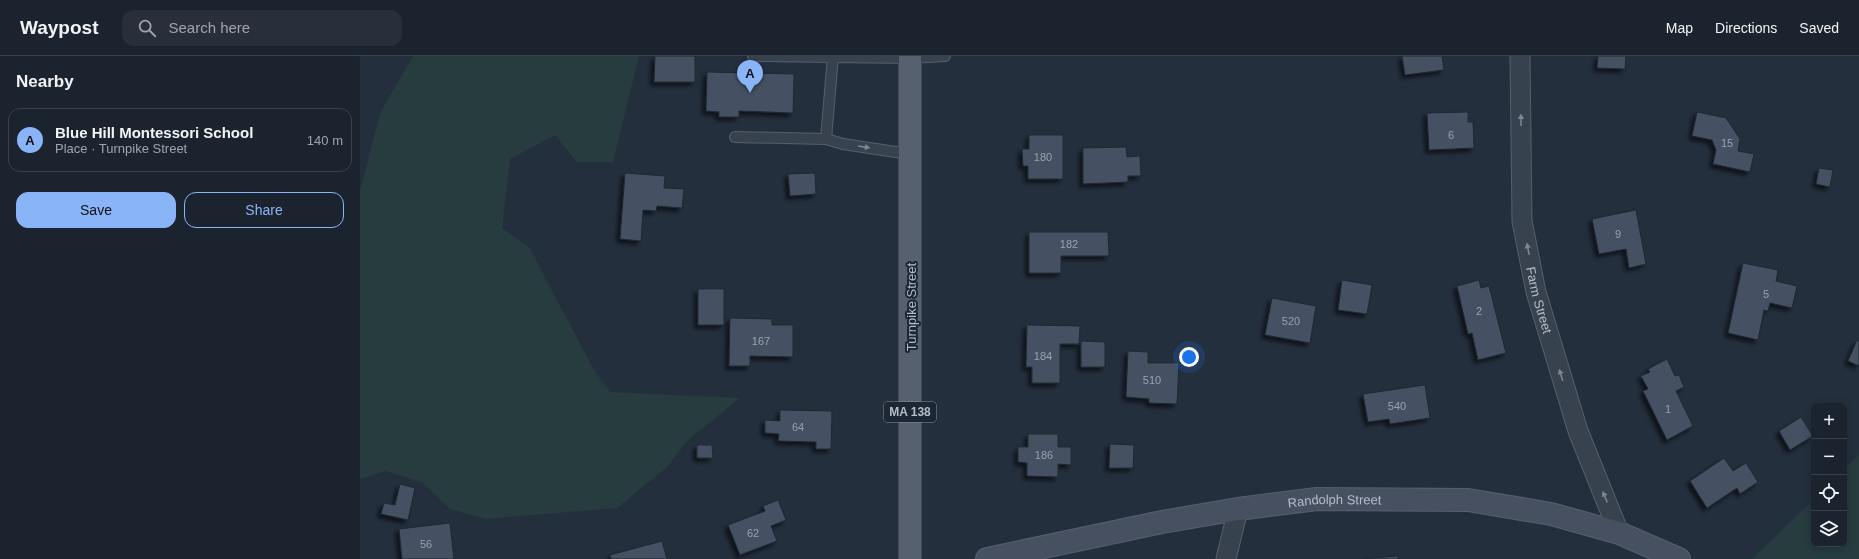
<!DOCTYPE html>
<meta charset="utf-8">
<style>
body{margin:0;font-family:Arial,sans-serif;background:#282f3a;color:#f1f3f6}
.controls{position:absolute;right:12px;bottom:12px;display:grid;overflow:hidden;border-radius:8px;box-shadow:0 2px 10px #0003}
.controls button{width:36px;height:36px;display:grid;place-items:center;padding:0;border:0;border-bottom:1px solid #39404a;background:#1b232e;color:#f1f3f6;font:20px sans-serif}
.you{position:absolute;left:829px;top:301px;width:14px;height:14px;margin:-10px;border:3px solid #fff;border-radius:50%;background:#1a73e8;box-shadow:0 0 0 6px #1a73e833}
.badge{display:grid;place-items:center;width:26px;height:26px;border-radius:50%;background:#8ab4f8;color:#111;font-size:13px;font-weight:700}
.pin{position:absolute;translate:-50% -33px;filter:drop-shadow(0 1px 2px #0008)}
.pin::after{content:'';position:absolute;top:21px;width:14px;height:12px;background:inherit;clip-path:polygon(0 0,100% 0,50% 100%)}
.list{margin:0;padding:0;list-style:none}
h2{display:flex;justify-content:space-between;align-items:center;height:52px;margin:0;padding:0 16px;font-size:17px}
h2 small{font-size:13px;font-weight:400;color:#a0a4aa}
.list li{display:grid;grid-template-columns:26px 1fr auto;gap:12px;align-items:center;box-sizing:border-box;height:64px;margin:0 8px 8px;padding:0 8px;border:1px solid #39404a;border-radius:12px}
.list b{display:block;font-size:15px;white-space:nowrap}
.list p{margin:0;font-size:13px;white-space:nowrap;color:#a0a4aa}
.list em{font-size:13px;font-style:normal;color:#a0a4aa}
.actions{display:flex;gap:8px;padding:12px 16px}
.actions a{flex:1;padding:9px 0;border:1px solid #8ab4f8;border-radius:12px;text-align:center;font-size:14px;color:#8ab4f8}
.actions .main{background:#8ab4f8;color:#111}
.icon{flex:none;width:22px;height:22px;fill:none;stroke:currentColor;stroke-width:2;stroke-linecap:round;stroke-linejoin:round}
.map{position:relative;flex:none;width:1499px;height:503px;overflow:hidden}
header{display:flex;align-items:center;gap:24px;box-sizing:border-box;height:56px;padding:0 20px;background:#1b232e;border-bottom:1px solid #39404a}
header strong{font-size:19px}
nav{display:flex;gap:22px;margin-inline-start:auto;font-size:14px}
.search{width:280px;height:36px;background:#282f3a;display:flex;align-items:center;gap:10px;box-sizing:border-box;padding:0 14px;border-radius:12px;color:#a0a4aa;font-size:15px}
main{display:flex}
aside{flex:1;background:#1b232e}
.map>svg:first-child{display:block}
.green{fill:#263c3f}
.building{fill:#455162;stroke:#1f2835;filter:url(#shadow)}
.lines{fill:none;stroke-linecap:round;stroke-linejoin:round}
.lane-casing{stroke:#565f6c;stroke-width:12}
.street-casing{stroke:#565f6c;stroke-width:21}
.secondary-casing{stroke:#565f6c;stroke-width:24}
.primary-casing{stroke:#414a57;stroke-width:24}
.lane{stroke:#38414e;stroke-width:10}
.street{stroke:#38414e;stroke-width:19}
.secondary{stroke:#465061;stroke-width:22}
.primary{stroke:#56606e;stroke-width:22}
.oneway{fill:#7c8592}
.labels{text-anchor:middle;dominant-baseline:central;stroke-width:4;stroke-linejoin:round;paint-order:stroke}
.number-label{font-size:11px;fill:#98a1af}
.shield{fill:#1d2633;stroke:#878f9c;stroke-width:1}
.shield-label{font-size:12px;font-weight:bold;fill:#b4bcc9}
.street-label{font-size:13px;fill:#b4bcc9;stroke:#1d2633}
</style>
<header>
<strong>Waypost</strong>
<div class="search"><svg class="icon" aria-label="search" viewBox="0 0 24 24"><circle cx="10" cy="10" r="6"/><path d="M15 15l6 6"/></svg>Search here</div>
<nav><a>Map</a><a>Directions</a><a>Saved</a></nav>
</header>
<main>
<aside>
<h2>Nearby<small></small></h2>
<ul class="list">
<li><span class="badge">A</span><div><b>Blue Hill Montessori School</b><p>Place · Turnpike Street</p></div><em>140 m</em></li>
</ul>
<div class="actions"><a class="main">Save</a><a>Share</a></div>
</aside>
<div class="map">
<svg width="1499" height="503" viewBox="0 0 1499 503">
<defs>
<filter id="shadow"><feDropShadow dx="-3.5" dy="3.5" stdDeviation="2" flood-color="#0009"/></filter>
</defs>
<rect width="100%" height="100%" fill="#242f3e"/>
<path class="green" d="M53 0H279L253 106H217L195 79 150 103 142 172 169 191 234 314 250 336 380 342 328 384 307 411 257 452 125 463 90 453 62 426 25 415 0 423V136L20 57Z
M1499 399V503H1392L1454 443V488H1484V413Z"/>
<path class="building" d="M295 0H335V26H294Z
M1042 0H1082L1084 14 1045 19Z
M1238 0H1266L1265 13 1237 12Z
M347 16 434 18 433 57 379 55V61H359V56L346 55Z
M1108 56V66H1113L1114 92 1069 94 1067 57Z
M1337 56 1366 62 1380 83 1378 95 1394 98 1390 116 1353 108 1356 94 1352 84 1332 80Z
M669 79H703V123H668V110H663L662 93H669Z
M766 91 767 101 780 100 781 120H768V126L723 128V92Z
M1459 112 1473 114 1470 131 1456 128Z
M265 117 305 120 304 132 324 133 322 152 297 150 296 155 283 154 281 185 260 183Z
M455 117 456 138 430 140 428 118Z
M1276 154 1286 208 1269 212 1266 193 1239 198 1232 163Z
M669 176H748L749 200H701V217H669Z
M1383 207 1418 214 1416 225 1437 230 1432 252 1410 247 1408 255 1404 254 1398 284 1368 277Z
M982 224 1012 229 1007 258 978 254Z
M1119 224 1121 232 1129 230 1146 297 1118 304 1112 277 1108 278 1097 230Z
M338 233H364V269H338Z
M912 242 956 250 950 287 905 279Z
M370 262 412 263V269H433V301L390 300V310H369Z
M667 269 720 270 719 288H700V327H672V311H666Z
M1497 284 1499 285V310L1488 305Z
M721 285 745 286V311H721Z
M768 295 788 296V307H819L817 348 789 347V343L766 341Z
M1307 303 1315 320 1319 319 1324 331 1316 335 1333 370 1307 384 1283 335 1288 333 1281 320 1290 316 1288 313Z
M1065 329 1070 362 1030 368 1029 363 1008 366 1003 338Z
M420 354 472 355 471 393H456V386L418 385 419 378 405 377V364L420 365Z
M1441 361 1453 380 1430 394 1419 375Z
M668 378H698V391H711V409L698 408V421L667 420V407L658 406V391H668Z
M750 388 774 389 773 412H749Z
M337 389H352L353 402H337Z
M1364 402 1373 415 1386 407 1398 426 1380 438 1377 432 1347 452 1330 425Z
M40 428 55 432 48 464 21 458 24 447 35 449Z
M418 444 426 464 411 470 417 485 380 499 368 469 405 455 403 450Z
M90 467 94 503H42L39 473Z
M302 485 307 503H251L250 499Z
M1038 500V503H1001Z"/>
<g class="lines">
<defs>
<path id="lane" d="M393 0 550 2 585 0
M375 81 466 83 483 88 549 98
M466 83 473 0"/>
<g id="street">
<path id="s1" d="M1160 0 1162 165 1176 236 1218 375 1259 477"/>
<path d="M866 503 878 453"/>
</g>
<g id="secondary">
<path id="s2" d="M627 503 802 466 878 453 957 443 1108 444 1191 458 1259 477 1319 503"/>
</g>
<path id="primary" d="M550 503V0"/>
</defs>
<use href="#lane" class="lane-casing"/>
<use href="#street" class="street-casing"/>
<use href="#secondary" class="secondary-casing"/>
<use href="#primary" class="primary-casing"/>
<use href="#lane" class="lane"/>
<use href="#street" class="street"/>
<use href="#secondary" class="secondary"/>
<use href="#primary" class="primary"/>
</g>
<defs><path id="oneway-solid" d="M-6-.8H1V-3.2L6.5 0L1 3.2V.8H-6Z"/></defs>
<g class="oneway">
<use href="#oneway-solid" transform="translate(1161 64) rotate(-91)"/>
<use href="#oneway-solid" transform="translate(504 91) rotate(9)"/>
<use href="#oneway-solid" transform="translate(1168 193) rotate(-101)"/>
<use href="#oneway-solid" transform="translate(1201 319) rotate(-107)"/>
<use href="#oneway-solid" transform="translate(1245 441) rotate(-112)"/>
</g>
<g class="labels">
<g class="number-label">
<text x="1091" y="79">6</text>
<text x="1367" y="87">15</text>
<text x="683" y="101">180</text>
<text x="1258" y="178">9</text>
<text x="709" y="188">182</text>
<text x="1406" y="238">5</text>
<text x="1119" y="255">2</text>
<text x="931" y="265">520</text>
<text x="401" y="285">167</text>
<text x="683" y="300">184</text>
<text x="792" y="324">510</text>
<text x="1037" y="350">540</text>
<text x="1308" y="353">1</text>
<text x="438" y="371">64</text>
<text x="684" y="399">186</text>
<text x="393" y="477">62</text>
<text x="66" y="488">56</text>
</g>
<rect class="shield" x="524" y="346" width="52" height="20" rx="3"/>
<g class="shield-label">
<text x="550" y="356">MA 138</text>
</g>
<g class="street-label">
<text stroke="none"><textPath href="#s1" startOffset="246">Farm Street</textPath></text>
<text transform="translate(551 251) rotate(-90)">Turnpike Street</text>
<text stroke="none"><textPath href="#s2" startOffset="353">Randolph Street</textPath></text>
</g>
</g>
</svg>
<div class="controls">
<button>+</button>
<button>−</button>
<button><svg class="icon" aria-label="locate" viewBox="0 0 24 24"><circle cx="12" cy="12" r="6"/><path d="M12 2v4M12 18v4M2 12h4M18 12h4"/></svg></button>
<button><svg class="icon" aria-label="layers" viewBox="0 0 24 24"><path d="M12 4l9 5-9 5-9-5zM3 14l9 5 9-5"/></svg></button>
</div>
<div class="you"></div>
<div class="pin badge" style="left:390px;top:37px">A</div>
</div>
</main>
